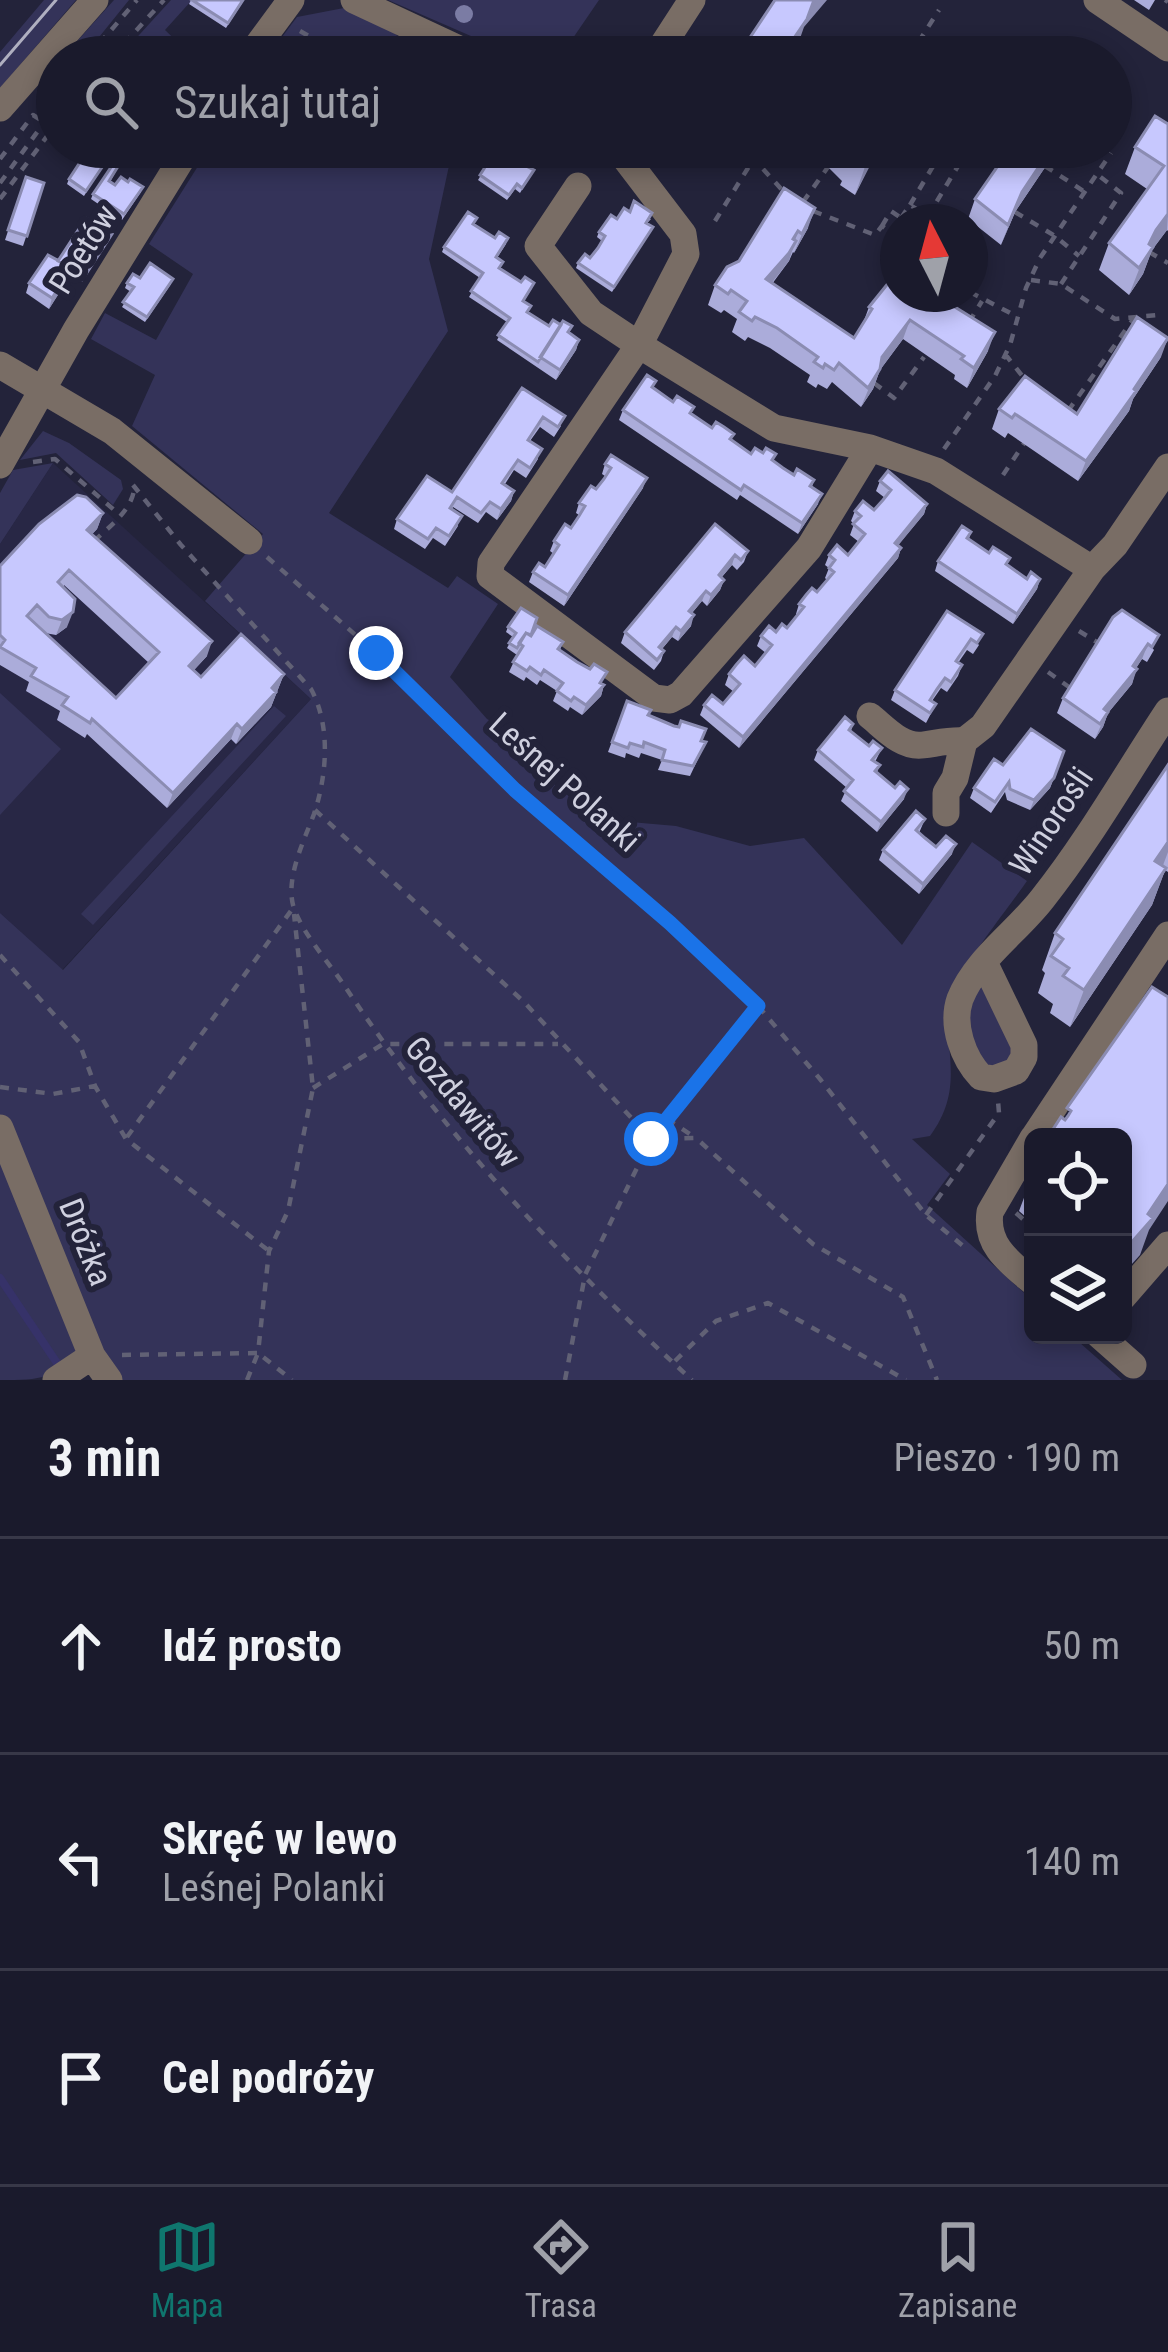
<!DOCTYPE html>
<html lang="pl">
<meta charset="utf-8">
<style>
body{margin:0;font-family:"Roboto Condensed",sans-serif;background:#272738;color:#f1f3f6}
.controls{position:absolute;right:36px;bottom:36px;display:grid;overflow:hidden;border-radius:18px;box-shadow:0 6px 18px #0003}
.controls button{width:108px;height:108px;display:grid;place-items:center;padding:0;border:0;border-bottom:3px solid #383848;background:#1a1a2c;color:#f1f3f6;font:60px sans-serif}
.compass{position:absolute;left:880px;top:204px;width:108px;height:108px;border-radius:50%;background:#1a1a2c;box-shadow:0 6px 18px #0003;rotate:354deg}
.stop{position:absolute;width:36px;height:36px;margin:-27px;border:9px solid #1a73e8;border-radius:50%;background:#fff}
.stop.end{background:#1a73e8;border-color:#fff;box-shadow:0 3px 12px #0008}
.list{margin:0;padding:0;list-style:none}
h2{display:flex;justify-content:space-between;align-items:center;height:156px;margin:0;padding:0 48px;font-size:51px}
h2 small{font-size:39px;font-weight:400;color:#9fa1a9}
.list li{display:grid;grid-template-columns:78px 1fr auto;gap:36px;align-items:center;box-sizing:border-box;height:216px;padding:0 48px;border-top:3px solid #383848}
.list b{display:block;font-size:45px;white-space:nowrap}
.list p{margin:0;font-size:39px;white-space:nowrap;color:#9fa1a9}
.list em{font-size:39px;font-style:normal;color:#9fa1a9}
.icon{flex:none;width:66px;height:66px;fill:none;stroke:currentColor;stroke-width:2;stroke-linecap:round;stroke-linejoin:round}
.map{position:relative;flex:none;width:1168px;height:1380px;overflow:hidden}
.search{position:absolute;background:#1a1a2c;box-shadow:0 6px 18px #0003;left:36px;right:36px;top:36px;height:132px;display:flex;align-items:center;gap:30px;box-sizing:border-box;padding:0 42px;border-radius:66px;color:#9fa1a9;font-size:45px}
.sheet{height:804px;background:#1a1a2c}
nav{display:flex;justify-content:space-around;align-items:center;box-sizing:border-box;height:168px;border-top:3px solid #383848;background:#1a1a2c;font-size:33px;color:#9fa1a9}
nav a{display:grid;justify-items:center;gap:6px}
nav .on{color:#0f766e}
.map>svg:first-child{display:block}
.built{fill:#282745}
.green{fill:#343359}
.lines{fill:none;stroke-linecap:round;stroke-linejoin:round}
.stream{stroke:#363269;stroke-width:8}
.path{stroke:#616175;stroke-width:4.5;stroke-dasharray:9 9;stroke-linecap:butt}
.minor{stroke:#796d65;stroke-width:27}
.tram{stroke:#afafc0;stroke-width:3}
.tree{fill:#7b7ca4}
.wall{fill:#abacda;fill-rule:evenodd}
.shaded-wall{fill:#8b8cb2}
.building{fill:#c7c8fe;stroke:#8b8cb2;stroke-width:3;fill-rule:evenodd}
.route{stroke:#1a73e8;stroke-width:15}
.labels{text-anchor:middle;dominant-baseline:central;stroke-width:12;stroke-linejoin:round;paint-order:stroke}
.street-label{font-size:33px;fill:#cfd0df;stroke:#23233a}
</style>
<div class="map">
<svg width="1168" height="1380" viewBox="0 0 1168 1380">
<rect width="100%" height="100%" fill="#23233a"/>
<path class="built" d="M53 463 311 699 62 970 0 913V544Z"/>
<path class="green" d="M44 0H76L0 88V52Z
M114 0H129L83 57H63Z
M171 0H192L165 30 193 57H165L153 45 144 57H119Z
M388 0H599L560 57H519Z
M344 8 392 30 415 57H267L297 17Z
M210 147H453L429 259 448 331 329 513 448 588 457 576 498 604 450 677 487 719 519 735 509 746 596 819 676 826 750 846 804 838 902 945 972 842 1027 881C1012 903 952 979 949 999 943 1052 966 1087 930 1136L912 1139 950 1174 927 1205 1033 1301V1335H1071L1122 1380H116L82 1344C59 1380 40 1380 0 1380V913L63 970 311 699 205 601 263 534 132 426 155 375 91 339 105 313 156 340 193 274 149 244Z
M43 431 69 443 121 480 123 489 113 505 56 453 20 460Z
M53 463 0 544V493L13 470Z
M0 693 61 749 0 815Z
M274 706 286 716 93 925 81 914Z
M981 984 1015 1038 1012 1059 993 1069 973 1056 969 1007Z"/>
<g class="lines">
<path class="stream" d="M0 1278 57 1363"/>
<path class="path" d="M1165 0 1168 2
M300 31 342 55
M708 56V57
M88 57 137 0
M112 57 164 0
M835 57 845 43 864 54 863 57
M909 57 939 10
M988 57 995 47
M735 147 754 159 783 191
M0 159 33 115 53 128
M1045 166 1085 192
M0 183 57 105
M0 199 57 123
M803 202 828 167
M910 205 939 156
M813 211 875 235 882 226 898 237
M1015 212 1055 236 1079 256
M901 218 910 205 928 216 958 166 926 147
M715 221 753 160
M882 226 891 211 901 218 891 233
M1149 252 1168 263
M1031 280 1061 284 1115 319 1158 315
M1061 284 1121 193 1098 175
M970 292 1018 317
M969 322 982 301
M1005 354 1027 382
M874 383 894 398 924 357
M1068 411 1134 318
M944 449 995 376 1010 345 1026 288 1040 258 1111 153
M33 462 55 459 120 515
M1003 475 1025 442
M133 485 181 545 311 689C331 726 327 775 314 814 304 841 283 882 295 911 306 938 330 964 346 988 441 1131 565 1264 692 1380
M94 541C109 527 131 511 134 490
M267 557 376 653 516 790 671 923 758 1006 820 1079 926 1215 969 1251
M1079 631 1100 644
M1048 672 1073 690
M315 810 524 1002 651 1139 696 1138 813 1244 903 1297 937 1380
M0 955 79 1042 95 1086 126 1139 269 1251
M0 1087 53 1094 95 1086
M313 1088 383 1044H558
M667 1119 696 1138
M127 1137 293 908
M1016 1213 1033 1228
M926 1215 999 1113 998 1101
M122 1355 258 1353 269 1251 288 1211 313 1088 294 914
M675 1361 716 1321 768 1303 906 1380
M247 1380 258 1353 292 1380
M565 1380 585 1275 651 1139 757 1008"/>
<path class="minor" d="M354 0 476 57
M1097 0 1168 48
M249 57 291 0
M655 57 692 0
M0 108 95 0
M623 147 625 158 683 234 686 254 639 345 774 428 870 448 936 471 1092 569 1115 545 1168 467
M578 186 538 246 591 313 639 345 491 563 490 576 654 698 670 700 681 694 809 548 870 448
M0 365 112 431 249 541
M0 465 76 330 189 147
M870 716C885 728 902 748 923 745 938 743 949 740 964 741
M946 813V793L955 778 964 741 983 726 1092 569
M984 962 1024 1045V1057L1016 1071 994 1079 981 1077C963 1058 951 1025 960 999 976 959 1017 932 1043 898 1089 840 1127 773 1168 711
M0 1128 92 1356 109 1380
M1034 1137 1168 935
M1033 1138 990 1212C985 1245 1009 1262 1033 1282
M1123 1297 1168 1245
M1099 1335 1133 1365
M56 1380 92 1356"/>
<path class="tram" d="M0 65 56 0"/>
</g>
<circle class="tree" cx="464" cy="14" r="9"/>
<path class="wall" d="M191 0H244L226 28 189 4Z
M1134 0H1155L1149 10Z
M1168 124V231L1167 230 1152 250 1143 274 1129 295 1099 270 1109 243 1147 189 1125 174 1135 147Z
M498 147H551L547 154 541 150 529 167 534 170 520 193 515 189 507 200 478 180Z
M787 147H878L855 195 840 185 842 181 828 167 808 162Z
M1011 147H1066L1064 151 1060 149 1050 160 1015 212 1001 245 968 219 975 199Z
M109 157 84 196 67 184 69 179Z
M122 160 110 182 141 192 122 220 91 199 93 194Z
M26 177 44 183 23 246 5 240Z
M784 188 808 228 794 253 793 252 789 261 772 284 854 338 862 326 869 307 898 271 988 351 967 388 954 379 955 375 903 339 880 370 873 389 861 407 832 382 827 389 818 384 816 388 807 382 810 375 770 348 748 337 745 341 732 332 737 319 724 310 721 313 708 305 715 285 739 261Z
M617 219H651L647 223 653 227 612 292 576 268 578 263 590 258 602 241 597 237 599 232Z
M474 224 506 244 497 258 501 269 532 288 524 301 528 312 549 326H572L569 333 579 340 576 350 556 380 497 340 507 322 469 297 480 278 442 252 444 247Z
M110 239 82 282 70 275 49 309 26 293 29 283 58 261Z
M140 278 171 284 145 322 122 307 131 292 125 288 127 283Z
M1161 357 1133 399 1129 411 1078 481 1008 433 1005 438 992 429 999 409 1077 414Z
M656 381 653 388 712 428 734 434 731 440 751 454H776L773 461 794 475 814 480 812 487 818 504 798 534 740 495 737 500 619 420 623 410Z
M522 388 561 426 554 437 540 427 530 441 538 459 526 478 514 470 505 484 514 491 511 501 497 520 486 512 478 523 453 507 452 509 458 526 445 546 433 538 425 549 394 529 397 519 452 492Z
M605 464 643 488 564 606 529 582 533 572 545 567 554 554 550 551 554 541 571 528 579 515 576 513 579 503 596 489 605 476 602 474Z
M880 481 927 504 924 514 898 545 901 548 898 558 739 748 700 715 704 705 723 704 734 692 725 685 729 674 755 666 766 653 757 646 761 636 787 628 797 615 796 614 799 604 817 592 827 580 825 578 829 568 825 565 829 555H848L859 542 850 535 854 524 851 521 855 511 874 510 885 498 876 491Z
M103 513 97 529 92 534 207 656 194 670 201 677 284 674 271 707 236 744 231 739 167 808 87 734 85 738 57 720 60 711 26 691 29 682 0 665V566ZM64 585 149 663 116 698 45 633 56 635 67 627Z
M715 524 748 551 744 562 737 570 732 565 721 578 724 580 720 590 707 606 702 601 692 613 691 626 678 641 672 637 662 649 664 651 661 661 654 670 621 643 625 632Z
M971 532 969 539 989 553 1010 558 1007 565 1027 579H1040L1037 589 1013 624 935 571 938 561Z
M1122 610 1154 650 1147 662 1142 659 1136 668 1132 684 1108 713 1103 727 1095 739 1057 713 1063 698Z
M947 611 979 645 973 654 967 650 958 663 962 665 958 676 947 692 941 688 932 701 936 704 926 723 891 700 895 690Z
M508 627 531 635 563 642 560 650 604 685 601 696 582 715 570 707 568 711 553 701 557 691 540 680 537 685 526 677 524 681 509 672 517 655 507 648 513 637 506 632Z
M627 701 648 715 706 742 690 776 658 770 662 760 641 753 639 758 626 753 625 758 608 752Z
M853 724 851 731 869 746 882 748 875 762 880 765 877 772 904 799 877 832 841 801 847 788 814 760 818 750Z
M1064 751 1050 788 1030 810 1007 800 1005 792 991 813 970 798 974 788 1003 765Z
M1168 765V872L1165 870 1152 905 1070 1027 1050 1013 1053 1004 1038 993 1045 973 1042 970 1055 933Z
M925 819 919 833 936 847 952 854 919 894 879 860 883 850Z
M1033 1174V1223L1019 1211Z"/>
<path class="shaded-wall" d="M814 0H827L804 27 797 47 790 57H781Z
M875 147H878L874 158 855 195 865 167Z
M1052 147H1061L1050 160 1015 212 1001 245 1022 192Z
M815 208 808 228 794 253 802 234Z
M1168 214 1167 230 1152 250 1143 274 1129 295 1149 244 1156 230Z
M798 231 789 261 759 299 766 279Z
M72 268 69 278 49 309 52 298Z
M910 320 903 339 880 370 873 389 861 407 882 357Z
M995 332 988 351 967 388 974 368Z
M1168 338 1161 357 1133 399 1129 411 1078 481 1086 461Z
M579 340 576 350 556 380 560 370Z
M647 478 643 488 564 606 568 595Z
M514 491 511 501 497 520 501 509Z
M822 494 818 504 798 534 802 523Z
M927 504 924 514 892 553 895 543Z
M103 513 97 529 82 545 87 530Z
M901 548 898 558 739 748 743 737Z
M735 555 732 565 715 585 719 575Z
M1040 579 1037 589 1013 624 1017 614Z
M724 580 720 590 707 606 711 595Z
M706 591 702 601 685 621 689 611Z
M73 612 67 627 56 635 62 620Z
M694 615 691 626 678 641 681 631Z
M676 627 672 637 655 657 659 647Z
M212 641 207 656 184 681 189 666Z
M1148 644 1142 659 1130 678 1137 669 1132 684 1108 713 1103 727 1095 739 1105 716 1099 724 1104 709Z
M284 674 271 707 236 744 242 729 272 688Z
M604 685 601 696 582 715 586 705Z
M237 724 231 739 167 808 173 793Z
M1054 778 1050 788 1030 810 1034 800Z
M908 789 904 799 877 832 881 822Z
M1168 842V852L1162 868 1155 861Z
M956 844 952 854 919 894 923 884Z
M1166 868 1152 905 1070 1027 1084 990Z
M1168 1184V1201L1149 1230 1140 1255 1123 1274V1252Z"/>
<path class="building" d="M192 0H243L228 23Z
M775 0H814L807 19 781 57H737Z
M956 39 981 57H942Z
M1155 116 1168 124V214L1156 230 1149 244 1153 247 1139 268 1109 243 1164 166 1135 147Z
M90 147H94L109 157 86 191 69 179Z
M498 147H541L528 167 534 170 522 188 517 184 509 195 480 175Z
M846 147H875L865 167 850 158 853 154Z
M1011 147H1052L1022 192 1008 225 975 199Z
M118 157 122 160 109 181 115 185 121 177 128 182 130 179 143 187 124 214 93 194Z
M26 177 44 183 27 236 8 230Z
M784 188 815 208 802 234 798 231 793 239 796 241 789 253 766 279 854 338 872 309 869 307 898 271V294H934L995 332 974 368 961 359 964 356 910 320 882 357 880 369 868 388 839 363 834 370 825 364 823 368 814 362 818 357 777 328 755 317 752 321 739 312 747 301 731 290 728 294 715 285 727 267 739 261Z
M634 201 652 213 646 223 653 227 614 287 578 263 585 254 590 258 598 248 605 236 599 232 611 215 617 219 624 208 630 212Z
M468 212 477 218 473 224 495 238 499 232 508 238 496 257 503 262 499 268 521 282 525 277 534 283 523 301 531 306 527 312 549 326 553 320 561 325 538 362 498 335 510 318 471 291 483 273 444 247Z
M86 218 112 234 84 277 71 270 72 268 58 261Z
M48 255 72 268 52 298 29 283Z
M150 263 173 279 147 317 123 302 134 287 127 283 133 274 140 278Z
M1137 317 1168 338 1134 389 1136 391 1086 461 1015 414 1012 418 999 409 1025 376 1077 414Z
M563 321 572 326 568 332 579 340 560 370 540 357Z
M647 375 656 381 652 387 673 402 677 396 694 407 690 413 712 428 716 422 724 427 734 434 730 439 751 454 755 448 763 453 766 448 776 454 772 460 783 468 794 475 797 469 814 480 810 486 822 494 802 523 744 485 741 490 623 410Z
M522 388 565 416 558 427 543 417 528 440 542 449 530 468 518 460 502 483 514 491 501 509 490 502 481 513 457 497 450 508 462 516 449 536 436 528 428 539 397 519 427 476 452 492Z
M611 455 647 478 568 595 533 572 539 563 545 567 559 545 554 541 565 524 571 528 579 516 585 506 579 503 591 486 596 489 604 479 611 468 605 464Z
M888 471 927 504 895 543 901 548 743 737 704 705 712 695 723 704 740 684 729 674 736 665 744 656 755 666 772 645 761 636 769 626 776 632 782 624 787 628 804 607 799 604 806 595 812 588 817 592 834 572 829 568 835 560 829 555 837 545 848 555 865 534 853 524 861 516 855 511 863 501 874 510 883 500 891 490 880 481Z
M77 495 86 497 103 513 87 530 212 641 189 666 201 677 241 634 284 674 272 688 276 692 242 729 237 724 173 793 92 719 90 723 62 705 68 697 31 676 36 668 0 647 5 640 0 635V566L39 524ZM69 570 159 652 116 698 27 616 37 605 49 617 62 620 73 612 75 599 58 582Z
M715 524 748 551 741 560 735 555 719 575 724 580 711 595 706 591 689 611 694 615 681 631 676 627 659 647 664 651 657 660 625 632Z
M962 526 971 532 967 538 989 553 993 547 1001 552 1010 558 1006 564 1027 579 1031 572 1040 579 1017 614 938 561Z
M521 608 537 618 531 635 526 633 517 648 509 643 516 633 508 627Z
M1122 610 1159 635 1152 647 1148 644 1133 666 1137 669 1104 709 1108 712 1100 724 1063 698 1113 617Z
M947 611 983 634 977 643 971 639 956 661 962 665 951 682 945 678 937 689 930 700 936 704 930 713 895 690Z
M537 626 563 642 558 649 577 662 590 669 594 664 607 672 600 683 604 685 586 705 574 697 571 701 557 691 563 683 544 670 541 675 530 667 527 671 513 662 523 646 519 643 526 633 531 636Z
M627 701 651 710 648 715 674 726 679 727 681 721 706 729 701 741 706 742 693 766 662 760 665 750 644 742 643 747 630 743 628 748 612 742Z
M845 717 853 724 849 730 869 746 873 741 882 748 872 760 880 765 875 771 895 788 900 782 908 789 881 822 844 791 853 780 818 750Z
M1031 729 1064 751 1054 778 1034 800 1010 789 1009 782 995 802 974 788 994 759 1003 765Z
M1168 765V842L1155 861 1166 868 1084 990 1063 976 1069 968 1051 956 1063 939 1055 933Z
M916 811 925 819 916 830 925 838 936 847 946 836 956 844 923 884 883 850Z
M1152 987 1168 997V1184L1148 1214 1153 1218 1123 1252V1137H1048L1061 1117 1065 1120 1068 1116 1071 1111 1067 1108Z"/>
<g class="lines">
<path class="route" d="M376 653 515 790 670 923 758 1006 651 1139"/>
</g>
<g class="labels">
<g class="street-label">
<text transform="translate(83 249) rotate(-58)">Poetów</text>
<text transform="translate(565 782) rotate(42)">Leśnej Polanki</text>
<text transform="translate(1051 821) rotate(-56)">Winorośli</text>
<text transform="translate(463 1102) rotate(50)">Gozdawitów</text>
<text transform="translate(86 1242) rotate(68)">Dróżka</text>
</g>
</g>
</svg>
<div class="controls">
<button><svg class="icon" aria-label="locate" viewBox="0 0 24 24"><circle cx="12" cy="12" r="6"/><path d="M12 2v4M12 18v4M2 12h4M18 12h4"/></svg></button>
<button><svg class="icon" aria-label="layers" viewBox="0 0 24 24"><path d="M12 4l9 5-9 5-9-5zM3 14l9 5 9-5"/></svg></button>
</div>
<svg class="compass" viewBox="-18 -18 36 36"><path d="M0-13l5 13h-10z" fill="#e53935"/><path d="M0 13l5-13h-10z" fill="#9fa1a9"/></svg>
<div class="stop" style="left:651px;top:1139px"></div>
<div class="stop end" style="left:376px;top:653px"></div>
<div class="search"><svg class="icon" aria-label="search" viewBox="0 0 24 24"><circle cx="10" cy="10" r="6"/><path d="M15 15l6 6"/></svg>Szukaj tutaj</div>
</div>
<section class="sheet">
<h2>3 min<small>Pieszo · 190 m</small></h2>
<ul class="list">
<li><svg class="icon" aria-label="ahead" viewBox="0 0 24 24"><path d="M12 20V5M6 11l6-6 6 6"/></svg><div><b>Idź prosto</b></div><em>50 m</em></li>
<li><svg class="icon" aria-label="left" viewBox="0 0 24 24"><path d="M17 20v-9H6M10 6l-5 5 5 5"/></svg><div><b>Skręć w lewo</b><p>Leśnej Polanki</p></div><em>140 m</em></li>
<li><svg class="icon" aria-label="arrive" viewBox="0 0 24 24"><path d="M6 21V4h12l-3 4 3 4H6"/></svg><div><b>Cel podróży</b></div></li>
</ul>
</section>
<nav>
<a class="on"><svg class="icon" aria-label="map" viewBox="0 0 24 24"><path d="M3 6l6-2 6 2 6-2v14l-6 2-6-2-6 2zM9 4v14M15 6v14"/></svg>Mapa</a>
<a><svg class="icon" aria-label="directions" viewBox="0 0 24 24"><path d="M12 3l9 9-9 9-9-9zM9 14v-3h6M13 9l2 2-2 2"/></svg>Trasa</a>
<a><svg class="icon" aria-label="saved" viewBox="0 0 24 24"><path d="M7 4h10v16l-5-4-5 4z"/></svg>Zapisane</a>
</nav>
